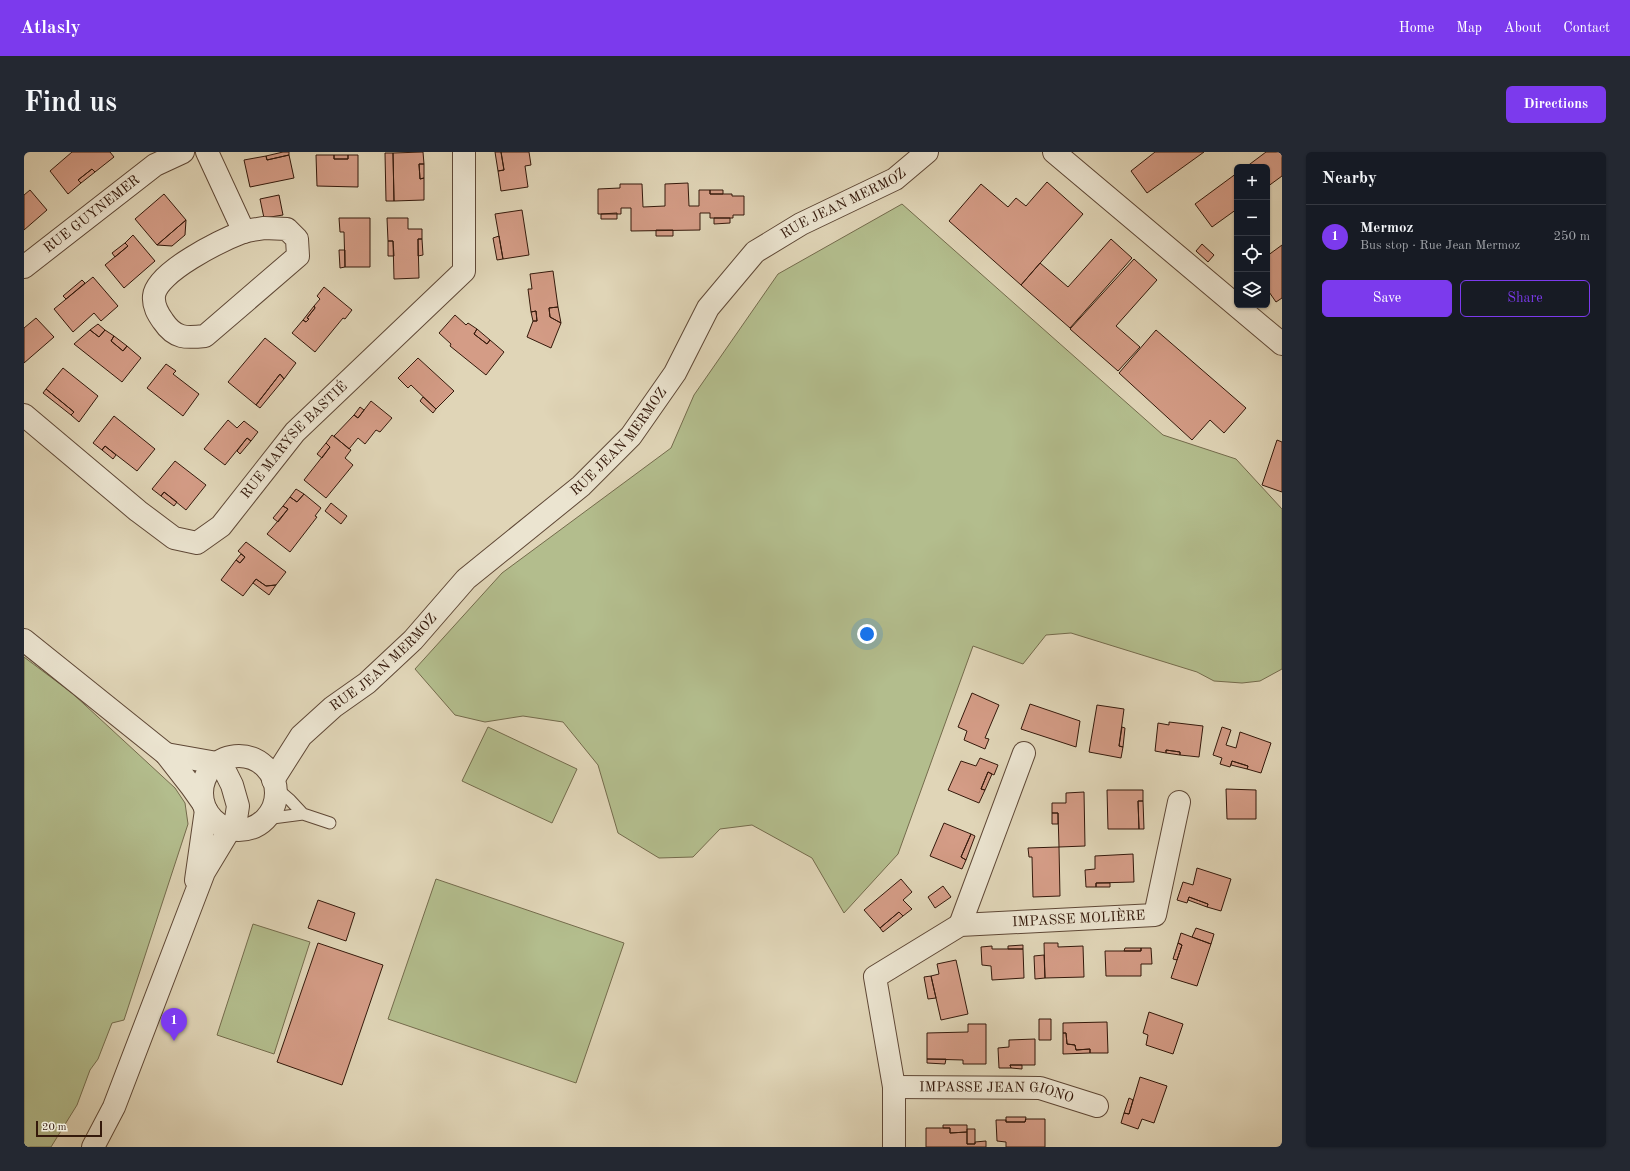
<!DOCTYPE html>
<meta charset="utf-8">
<style>
body{margin:0;font-family:"Old Standard TT",serif;background:#242831;color:#f1f3f6}
.controls{position:absolute;right:12px;top:12px;display:grid;overflow:hidden;border-radius:6px;box-shadow:0 1px 3px #0004}
.controls button{width:36px;height:36px;display:grid;place-items:center;padding:0;border:0;border-bottom:1px solid #363941;background:#171b24;color:#f1f3f6;font:20px sans-serif}
.scale{position:absolute;left:12px;bottom:10px;width:66px;box-sizing:border-box;padding-left:4px;border:2px solid #34190b;border-top:0;font-size:11px;line-height:14px;white-space:nowrap;color:#34190b;-webkit-text-stroke:3px #ebe4d0;paint-order:stroke}
.you{position:absolute;left:843px;top:482px;width:14px;height:14px;margin:-10px;border:3px solid #fff;border-radius:50%;background:#1a73e8;box-shadow:0 0 0 6px #1a73e833}
.badge{display:grid;place-items:center;width:26px;height:26px;border-radius:50%;background:#7c3aed;color:#fff;font-size:13px;font-weight:700}
.pin{position:absolute;translate:-50% -33px;filter:drop-shadow(0 1px 2px #0008)}
.pin::after{content:'';position:absolute;top:21px;width:14px;height:12px;background:inherit;clip-path:polygon(0 0,100% 0,50% 100%)}
.list{margin:0;padding:0;list-style:none}
h2{display:flex;justify-content:space-between;align-items:center;height:52px;margin:0;padding:0 16px;font-size:17px}
h2 small{font-size:13px;font-weight:400;color:#9ea1a6}
.list li{display:grid;grid-template-columns:26px 1fr auto;gap:12px;align-items:center;box-sizing:border-box;height:64px;padding:0 16px;border-top:1px solid #363941}
.list b{display:block;font-size:15px;white-space:nowrap}
.list p{margin:0;font-size:13px;white-space:nowrap;color:#9ea1a6}
.list em{font-size:13px;font-style:normal;color:#9ea1a6}
.actions{display:flex;gap:8px;padding:12px 16px}
.actions a{flex:1;padding:9px 0;border:1px solid #7c3aed;border-radius:6px;text-align:center;font-size:14px;color:#7c3aed}
.actions .main{background:#7c3aed;color:#fff}
.icon{flex:none;width:22px;height:22px;fill:none;stroke:currentColor;stroke-width:2;stroke-linecap:round;stroke-linejoin:round}
.map{position:relative;flex:none;width:1258px;height:995px;overflow:hidden;border-radius:6px}
header{display:flex;align-items:center;gap:24px;box-sizing:border-box;height:56px;padding:0 20px;background:#7c3aed;color:#fff}
header strong{font-size:19px}
nav{display:flex;gap:22px;margin-inline-start:auto;font-size:14px}
.intro{display:flex;align-items:center;justify-content:space-between;box-sizing:border-box;height:96px;padding:0 24px}
h1{margin:0;font-size:28px}
.button{padding:10px 18px;border-radius:6px;background:#7c3aed;color:#fff;font-size:14px;font-weight:700}
main{display:flex;gap:24px;padding:0 24px}
aside{flex:1;background:#171b24;border-radius:6px;box-shadow:0 1px 3px #0004}
.map>svg:first-child{display:block}
.green{fill:#b3bd8d;stroke:#746b4c}
.building{fill:#d49c86;stroke:#34190b}
.lines{fill:none;stroke-linecap:round;stroke-linejoin:round}
.service-casing{stroke:#5f4836;stroke-width:13}
.minor-casing{stroke:#5f4836;stroke-width:24}
.tertiary-casing{stroke:#5f4836;stroke-width:24}
.service{stroke:#ebe4d0;stroke-width:11}
.minor{stroke:#ebe4d0;stroke-width:22}
.tertiary{stroke:#ebe4d0;stroke-width:22}
.labels{text-anchor:middle;dominant-baseline:central;stroke-width:3;stroke-linejoin:round;paint-order:stroke}
.street-label{font-size:14px;fill:#34190b;stroke:#ebe4d0}
</style>
<header>
<strong>Atlasly</strong>
<nav><a>Home</a><a>Map</a><a>About</a><a>Contact</a></nav>
</header>
<div class="intro"><h1>Find us</h1><a class="button">Directions</a></div>
<main>
<div class="map">
<svg width="1258" height="995" viewBox="0 0 1258 995">
<rect width="100%" height="100%" fill="#e0d5b7"/>
<filter id="stains"><feTurbulence type="fractalNoise" baseFrequency=".005" numOctaves="4"/><feColorMatrix values="0 0 0 0 .2 0 0 0 0 .09 0 0 0 0 .02 0 0 0 .5 -.17"/></filter>
<radialGradient id="worn" r=".72"><stop offset=".6" stop-color="#630" stop-opacity="0"/><stop offset="1" stop-color="#630" stop-opacity=".3"/></radialGradient>
<path class="green" d="M878 52 1139 283 1212 307 1258 357V517L1236 529 1218 531 1190 529 1173 520 1047 481 1022 483 999 512 949 494 874 702 820 761 788 706 728 673 696 677 669 705 635 706 594 681 574 613 539 570 499 564 461 570 431 563 391 517 478 421 647 296 670 243 754 122Z
M0 505 48 541 151 636 161 651 164 672 100 868 88 871 74 907 66 918 53 953 27 995H0Z
M464 575 553 617 528 671 438 629Z
M412 727 600 791 552 931 364 867Z
M229 772 286 790 250 902 193 883Z"/>
<path class="building" d="M48 0H86L90 5 71 20 68 17 54 28 57 31 44 42 26 19Z
M259 0H265V3L243 8 242 4Z
M399 0 400 12H395L396 27 400 26V48L370 49 369 1Z
M471 0H477L480 18 474 19Z
M477 0H505L507 13 501 14 504 35 477 39 474 19 480 18Z
M1131 0H1180L1123 41 1107 19Z
M1242 0H1258V24L1243 35V15H1222Z
M361 1H369L370 49H362Z
M265 3 270 26 226 35 220 8 242 4 243 8Z
M292 3H310V7H324V3H334V35L293 34Z
M310 3H324V7H310Z
M395 12H400V26L396 27Z
M68 17 71 20 57 31 54 28Z
M1213 21V57L1188 75 1171 52Z
M1023 30 1059 62 997 133 925 69 957 32 984 55 992 46 1002 54Z
M664 31 665 54H675V38H686V42H708V44H720V63H709V66H686V61H676V78L607 79V56H597V62H574V37L596 36V32H618L619 55 641 54V32Z
M6 38 23 58 0 78V43Z
M686 38H699V42H686Z
M140 42 162 68 133 93 111 67Z
M255 43 259 63 240 66 236 47Z
M498 58 505 103 479 107 471 62Z
M593 61V67H577V62Z
M315 66H346V115H321L320 80H316Z
M363 66H384V77H398V87H394L395 126 370 127 369 89H364Z
M690 66H706V71L690 72Z
M162 68 161 83 148 94 133 93Z
M632 78H649V84H632Z
M109 83 131 109 100 136 81 113 104 94 101 91Z
M475 84 479 107 473 108 469 86Z
M394 87H398L399 103 394 104Z
M1087 87 1108 106 1046 176 997 133 1016 111 1044 135Z
M364 89H369L370 104H364Z
M101 91 104 94 91 105 88 101Z
M1178 92 1190 103 1184 110 1172 99Z
M1258 93V146L1252 150 1243 137V104Z
M315 98H321V115L316 116Z
M1110 107 1133 128 1092 174 1116 195 1094 219 1046 177Z
M529 119 534 155 525 156 526 165 537 171 527 196 503 185 509 169H513L512 159 507 160 504 137H508L506 122Z
M69 125 94 154 77 169 70 161 49 180 30 157Z
M58 128 61 131 42 147 39 144Z
M300 135 328 158 321 167 319 166 291 200 268 181 279 168 282 170 285 167 283 166 291 156 290 154 296 147 293 144Z
M290 154 291 156 283 166 285 167 282 170 279 168Z
M534 155 537 171 526 165 525 156Z
M512 159 513 169H509L507 160Z
M431 163 442 173 444 171 453 177 450 182 463 192 466 188 480 200 462 223 426 194 427 192 415 181Z
M12 166 30 185 0 211V176Z
M74 172 81 178 75 185 66 178Z
M453 177 466 188 463 192 450 182Z
M66 178 75 185 81 178 90 184 87 189 99 199 103 194 117 206 98 230 50 192Z
M1132 178 1222 256 1200 281 1186 268 1168 288 1095 221Z
M90 184 103 194 99 199 87 189Z
M241 186 272 211 260 227 256 222 232 253 204 230Z
M394 206 430 239 412 257 387 233 384 236 374 226Z
M142 212 152 219 149 222 175 242 159 264 123 236Z
M39 216 74 244 55 270 47 263 50 260 22 237Z
M256 222 260 227 236 256 232 253Z
M22 237 50 260 47 263 19 241Z
M399 245 412 257 409 261 396 249Z
M347 249 368 266 356 280 352 278 341 292 334 286 325 297 310 284 330 263 334 266Z
M336 255 340 258 334 266 330 263Z
M90 264 131 297 113 319 81 294 78 298 69 291Z
M204 268 213 276 220 269 234 280 227 289 223 286 201 313 180 297Z
M308 283 327 298 321 306 329 313 302 346 280 328 306 295 302 291Z
M223 286 227 289 216 302 213 299Z
M1253 288 1258 290V340L1238 333Z
M302 291 306 295 298 306 293 302Z
M81 294 92 303 89 307 78 298Z
M151 309 182 333 162 358 140 340 137 344 128 337Z
M272 337 280 342 273 350 266 345Z
M140 340 153 350 150 354 137 344Z
M280 342 297 356 291 364 293 365 266 400 243 382 264 357 259 354 266 345 273 350Z
M307 351 323 364 317 372 301 359Z
M259 354 264 357 254 370 249 366Z
M222 390 262 420 252 433 242 434 232 427 219 444 197 428 212 408 216 411 221 405 214 399Z
M217 402 221 405 216 411 212 408Z
M232 427 242 434 252 433 245 443 229 431Z
M948 541 975 553 961 586 965 587 961 597 940 588 943 579 934 575Z
M1006 552 1056 569 1052 595 997 577Z
M1073 553 1100 557 1095 594 1099 595 1097 606 1065 600Z
M1145 570 1179 574 1175 605 1156 603V600L1142 598V601L1131 599 1134 571 1145 573Z
M1098 575 1101 576 1099 595 1095 594Z
M1198 575 1207 578 1202 593 1212 596 1216 580 1247 591 1237 621 1223 617 1224 614 1208 609 1206 615 1196 612 1198 606 1189 603Z
M1142 598 1156 600V603L1142 601Z
M956 606 974 613 970 623 964 620 957 637 961 638 955 651 924 638 937 609 952 614Z
M1208 609 1224 614 1223 617 1207 613Z
M964 620 968 622 961 638 957 637Z
M1202 637 1232 638V667H1203Z
M1083 638H1119V649H1114L1115 677H1084Z
M1060 640 1061 694 1035 695 1034 661H1028V651H1042V641Z
M1114 649H1119L1120 677H1115Z
M1028 661H1034V672H1028Z
M920 671 947 682 937 705 942 708 938 717 906 704Z
M947 682 951 684 942 708 937 705Z
M1035 695 1036 744 1009 745 1008 705H1005L1004 696Z
M1109 702 1110 730 1072 731V735H1062L1061 718 1071 717V704Z
M1173 716 1207 727 1197 759 1183 755 1184 752 1165 745 1163 751 1153 748 1159 730 1169 733Z
M877 727 888 740 879 748 888 757 879 764 875 760 856 776 840 758Z
M1072 731H1086V735H1072Z
M919 734 927 745 911 756 904 745Z
M1165 745 1184 752 1183 755 1164 748Z
M294 748 331 761 322 789 284 776Z
M875 760 879 764 859 780 856 776Z
M1172 776 1190 782 1187 792 1168 785Z
M1157 781 1187 792 1173 834 1147 826 1158 793 1154 791Z
M294 791 359 813 318 933 253 910Z
M1020 791H1034V795L1059 794 1060 825 1021 826Z
M1154 791 1158 793 1153 808 1149 807Z
M999 793V797H984V794Z
M968 794V797H999L1000 826 968 828 967 814 958 813 957 795Z
M1101 796H1117V799H1100Z
M1117 796H1127L1128 812H1117V824H1082L1081 799H1117Z
M1020 803 1021 826 1011 827 1010 804Z
M932 808 944 862 917 868 907 824 915 822 913 812Z
M907 824 912 846 904 847 900 825Z
M1125 860 1159 872 1149 902 1122 893 1124 883 1119 881Z
M1015 867H1027V888H1015Z
M1083 870 1084 901H1066V897L1052 898 1051 893 1043 892 1042 881H1039V871Z
M944 872H962V912H939V908L903 907V881L944 880Z
M1039 881H1042L1043 892 1051 893 1052 898 1066 897V901L1039 902Z
M1011 887V913H986L987 916H975L974 896 985 895V888Z
M903 907H922L921 912 903 911Z
M986 913H998V917L987 916Z
M1116 925 1143 934 1130 971 1118 967 1114 977 1097 971 1100 961 1105 962Z
M1105 946 1109 948 1105 962 1100 961Z
M982 965H1002L1001 970H982Z
M1002 967H1021V995H982V990L973 989 972 968H982V970H1001Z
M919 973H943V980L926 981V976H919Z
M902 976H926V981L943 980V992H951V990L962 989V995H902Z
M943 977H951V992H943Z"/>
<g class="lines">
<defs>
<path id="service" d="M252 636 266 648 279 662
M241 667 279 662 306 671"/>
<g id="minor">
<path d="M183 0 220 80"/>
<path d="M1030 0 1258 192"/>
<path d="M240 76 263 77 273 87 274 104 181 184C162 186 151 187 139 169 134 162 129 154 130 144 132 120 198 88 219 80 226 78 233 77 240 76Z"/>
<path id="s1" d="M0 115 131 13 159 0"/>
<path id="s2" d="M0 263 114 359 150 386 173 391 197 374 271 280 440 119V0"/>
<path d="M0 488 142 602 167 634 179 651"/>
<path d="M142 602 193 611"/>
<path d="M936 773 1000 601"/>
<path id="s3" d="M870 935 1016 936 1073 954"/>
<path id="s4" d="M870 995V935L851 825 936 773 1131 763 1155 650"/>
</g>
<g id="tertiary">
<circle cx="215" cy="641" r="37"/>
<path id="s5" d="M249 628 277 584 309 555 343 531 389 488 442 427 557 334 607 284 651 221 684 156 731 100 777 72 871 27 903 0"/>
<path d="M172 728 182 658"/>
<path d="M69 995 90 955 180 720 212 667 214 654 208 633 202 621 193 611"/>
</g>
</defs>
<use href="#service" class="service-casing"/>
<use href="#minor" class="minor-casing"/>
<use href="#tertiary" class="tertiary-casing"/>
<use href="#service" class="service"/>
<use href="#minor" class="minor"/>
<use href="#tertiary" class="tertiary"/>
</g>
<g class="labels">
<g class="street-label">
<text stroke="none"><textPath href="#s5" startOffset="823">RUE JEAN MERMOZ</textPath></text>
<text stroke="none"><textPath href="#s1" startOffset="86">RUE GUYNEMER</textPath></text>
<text stroke="none"><textPath href="#s2" startOffset="360">RUE MARYSE BASTIÉ</textPath></text>
<text stroke="none"><textPath href="#s5" startOffset="487">RUE JEAN MERMOZ</textPath></text>
<text stroke="none"><textPath href="#s5" startOffset="163">RUE JEAN MERMOZ</textPath></text>
<text stroke="none"><textPath href="#s4" startOffset="390">IMPASSE MOLIÈRE</textPath></text>
<text stroke="none"><textPath href="#s3" startOffset="103">IMPASSE JEAN GIONO</textPath></text>
</g>
</g>
<rect width="100%" height="100%" filter="url(#stains)"/>
<rect width="100%" height="100%" fill="url(#worn)"/>
</svg>
<div class="controls">
<button>+</button>
<button>−</button>
<button><svg class="icon" aria-label="locate" viewBox="0 0 24 24"><circle cx="12" cy="12" r="6"/><path d="M12 2v4M12 18v4M2 12h4M18 12h4"/></svg></button>
<button><svg class="icon" aria-label="layers" viewBox="0 0 24 24"><path d="M12 4l9 5-9 5-9-5zM3 14l9 5 9-5"/></svg></button>
</div>
<div class="scale">20 m</div>
<div class="you"></div>
<div class="pin badge" style="left:150px;top:889px">1</div>
</div>
<aside>
<h2>Nearby<small></small></h2>
<ul class="list">
<li><span class="badge">1</span><div><b>Mermoz</b><p>Bus stop · Rue Jean Mermoz</p></div><em>250 m</em></li>
</ul>
<div class="actions"><a class="main">Save</a><a>Share</a></div>
</aside>
</main>
